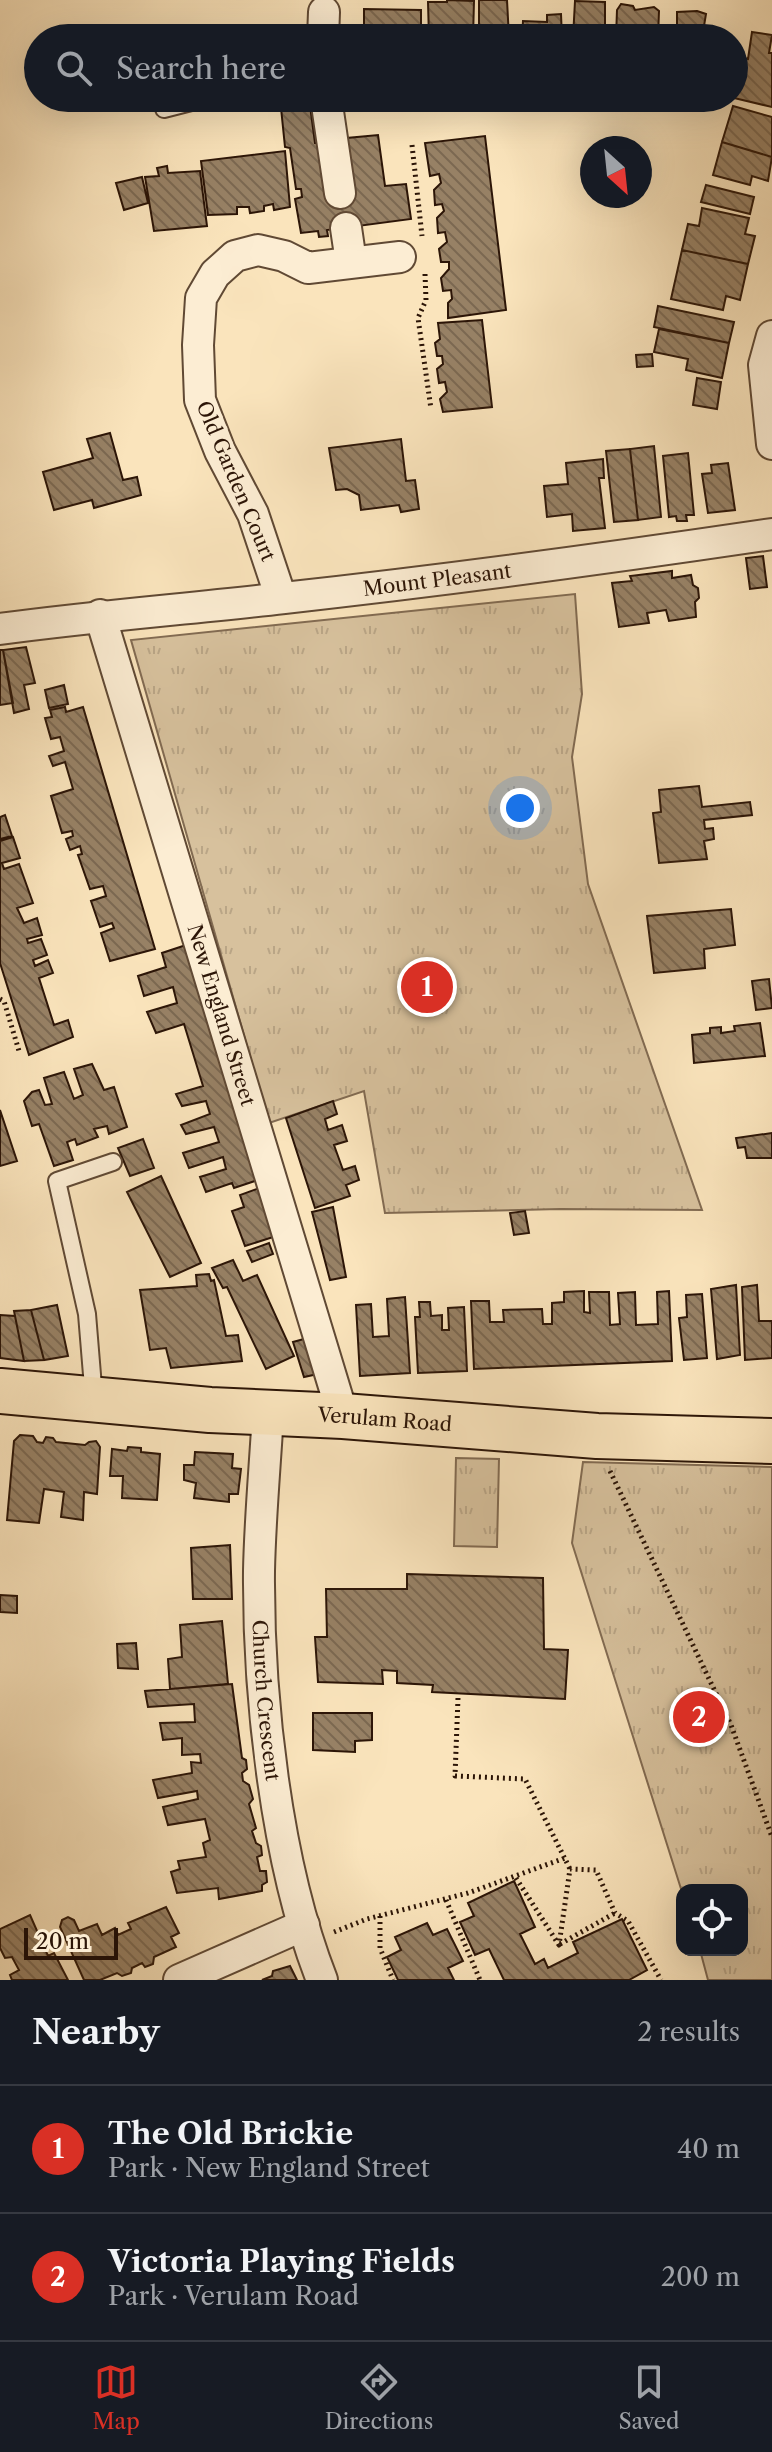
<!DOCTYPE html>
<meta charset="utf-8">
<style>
body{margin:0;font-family:"Libre Caslon Text",serif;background:#242831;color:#f1f3f6}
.controls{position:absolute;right:24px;bottom:24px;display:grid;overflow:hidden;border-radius:16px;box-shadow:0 8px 32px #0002}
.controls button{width:72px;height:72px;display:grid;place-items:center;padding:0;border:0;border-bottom:2px solid #363941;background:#171b24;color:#f1f3f6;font:40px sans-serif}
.compass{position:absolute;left:580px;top:136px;width:72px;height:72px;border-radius:50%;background:#171b24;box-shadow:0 8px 32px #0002;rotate:153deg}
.scale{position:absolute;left:24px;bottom:20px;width:94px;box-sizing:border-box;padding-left:8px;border:4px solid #2c1507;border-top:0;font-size:22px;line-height:28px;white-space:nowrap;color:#2c1507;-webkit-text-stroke:6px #fcedd3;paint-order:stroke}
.you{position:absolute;left:520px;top:808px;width:28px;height:28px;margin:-20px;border:6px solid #fff;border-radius:50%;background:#1a73e8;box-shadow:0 0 0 12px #1a73e833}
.badge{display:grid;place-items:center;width:52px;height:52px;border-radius:50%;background:#d93025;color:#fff;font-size:26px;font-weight:700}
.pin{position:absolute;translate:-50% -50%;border:4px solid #fff;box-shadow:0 2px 8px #0006}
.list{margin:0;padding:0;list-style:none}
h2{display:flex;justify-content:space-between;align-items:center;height:104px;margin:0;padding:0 32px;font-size:34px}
h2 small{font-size:26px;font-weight:400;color:#9ea1a6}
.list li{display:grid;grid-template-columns:52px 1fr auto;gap:24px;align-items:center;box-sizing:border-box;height:128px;padding:0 32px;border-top:2px solid #363941}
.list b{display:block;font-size:30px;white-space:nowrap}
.list p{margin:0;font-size:26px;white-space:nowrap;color:#9ea1a6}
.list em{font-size:26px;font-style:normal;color:#9ea1a6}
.icon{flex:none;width:44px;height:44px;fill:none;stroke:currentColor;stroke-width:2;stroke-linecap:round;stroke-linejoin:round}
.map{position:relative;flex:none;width:772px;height:1980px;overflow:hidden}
.search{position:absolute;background:#171b24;box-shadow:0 8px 32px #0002;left:24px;right:24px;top:24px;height:88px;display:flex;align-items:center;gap:20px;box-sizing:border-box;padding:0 28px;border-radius:44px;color:#9ea1a6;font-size:30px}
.sheet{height:360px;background:#171b24}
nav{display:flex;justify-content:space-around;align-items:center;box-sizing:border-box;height:112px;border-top:2px solid #363941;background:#171b24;font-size:22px;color:#9ea1a6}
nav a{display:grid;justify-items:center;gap:4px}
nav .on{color:#d93025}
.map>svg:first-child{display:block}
.park{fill:url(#park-tufts);stroke:#826b52;stroke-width:2}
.building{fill:url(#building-back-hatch);stroke:#2c1507;stroke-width:2}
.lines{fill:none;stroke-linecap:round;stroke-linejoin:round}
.service-casing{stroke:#604934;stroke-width:20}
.minor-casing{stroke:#604934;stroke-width:34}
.primary-casing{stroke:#2c1507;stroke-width:48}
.path{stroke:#2c1507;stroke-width:5;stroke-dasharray:2 4;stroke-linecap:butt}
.service{stroke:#fcedd3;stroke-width:16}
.minor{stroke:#fcedd3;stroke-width:30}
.primary{stroke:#fae4bc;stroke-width:44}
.labels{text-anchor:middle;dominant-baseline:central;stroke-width:7;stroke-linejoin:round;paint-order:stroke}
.street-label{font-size:20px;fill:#2c1507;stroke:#fcedd3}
</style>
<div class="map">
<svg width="772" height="1980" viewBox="0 0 772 1980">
<defs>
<pattern id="park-tufts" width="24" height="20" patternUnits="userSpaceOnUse" patternTransform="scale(2)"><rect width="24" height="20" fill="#d7c19d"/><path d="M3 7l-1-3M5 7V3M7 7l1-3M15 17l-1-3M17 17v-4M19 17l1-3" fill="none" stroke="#b9a586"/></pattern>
<pattern id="building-back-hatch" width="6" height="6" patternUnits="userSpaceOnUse" patternTransform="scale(2)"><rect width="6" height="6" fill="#978165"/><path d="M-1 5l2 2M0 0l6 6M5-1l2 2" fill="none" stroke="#7b6851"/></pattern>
</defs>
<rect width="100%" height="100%" fill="#fae4bc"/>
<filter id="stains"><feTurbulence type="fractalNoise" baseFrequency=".0025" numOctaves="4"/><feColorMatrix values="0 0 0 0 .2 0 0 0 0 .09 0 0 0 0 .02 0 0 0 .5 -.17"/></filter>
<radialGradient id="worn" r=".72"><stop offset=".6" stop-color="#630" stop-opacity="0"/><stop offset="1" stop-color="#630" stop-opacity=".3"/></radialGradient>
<path class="park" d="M575 594 582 694 572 757 588 884 702 1210 560 1209 385 1213 364 1091 269 1123 131 640Z
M456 1458 499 1459 497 1547 454 1546Z
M583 1462 772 1467V1980H708L700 1950H742V1890H682V1892L572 1543Z"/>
<path class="building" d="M447 0 474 1 473 38H429L428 2H447Z
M479 0H507L509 38H479Z
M575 1 605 2V38H573Z
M621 4 633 6 635 10 654 7 659 11 658 38H616L617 10Z
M364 9 421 10V38H364Z
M697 11 706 14 702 38H677V12Z
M561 14 562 38H522L523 21 547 22V15Z
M752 32 772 35 769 53H772V107L734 98 738 77 734 76V56L748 59Z
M280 98H309L315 143H319L354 192 347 138 378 135 385 186 406 184 411 219 327 230 328 236 319 237 318 231 301 233 295 199 302 197 301 189H296L290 148 285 147Z
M733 106 772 117V157L722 142Z
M485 136 506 310 448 318V303L452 299 451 290 443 291 441 278 449 269V262H441L439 249 447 242 445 232 438 233 437 218 444 211 442 204 435 205 434 190 441 183 439 174 430 176 425 143Z
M722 142 772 157 768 181 752 176 750 185 713 175Z
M285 151 290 207 274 210 273 204 264 206V211L250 213 249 207H237V214L208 215 201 161Z
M167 166 168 173 200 171 207 226 154 231 145 177 159 176 157 168Z
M142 177 148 203 124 210 116 183Z
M706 185 754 197 750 214 701 202Z
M702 208 749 218 745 234 755 236 748 264 682 250 688 224 699 226Z
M682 250 748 264 740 300 726 296 723 310 671 299Z
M658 306 734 322 729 343 654 327Z
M482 320 492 407 443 412 440 399 447 392 445 382 439 383 437 369 443 364 442 356H437L435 343 440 339 438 323Z
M659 329 729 343 722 378 686 370 688 359 654 352Z
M652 354 653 366 637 367 636 355Z
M697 378 721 382 717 409 693 405Z
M110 433 123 480 137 477 141 495 94 508 92 500 54 510 43 472 93 458 87 439Z
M401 439 406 481 415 480 419 509 401 512 399 505 361 510 359 495 347 489 336 490 329 448Z
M654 446 661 517 638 520 630 449Z
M630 449 638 520 614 522 606 451Z
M688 453 694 515H686L687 521H677L676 516 669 517 663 456Z
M603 459 604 478H599L605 528 573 531 572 514 547 517 544 486 568 484 566 463Z
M728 463 735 510 708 513 702 474 712 473 711 465Z
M763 556 767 587 750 589 746 558Z
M672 571V578L691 575 693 585 698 588 699 598 695 602 696 617 669 621 666 610 647 613 649 623 619 627 612 583 632 581 630 576Z
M26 647 35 683 24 685 29 709 14 713 3 650Z
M0 650H3L13 703 0 705Z
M64 685 68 704 49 708 45 690Z
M65 707 66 712 83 707 155 949 110 961 101 933 114 928 112 923 100 927 91 901 106 896 103 886 90 889 78 855 82 854 80 846 70 850 66 839 73 836 72 831 62 833 51 796 73 789 65 762 53 766 49 756 64 751 60 737 51 739 45 718 52 717 50 710Z
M699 786 702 807 750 802 752 815 704 820 705 829 713 828 714 839 704 841 707 859 659 863 653 813 661 812 659 790Z
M5 815 12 836 0 839V817Z
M13 837 20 858 2 863 4 869 19 864 33 903 17 908 24 923 37 918 42 935 27 939 28 943 41 939 47 955 33 960 35 966 48 960 53 973 39 978 54 1025 68 1020 73 1037 29 1055 0 963V841Z
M731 909 735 945 704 949 705 968 654 973 647 916Z
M192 943 264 1178 234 1188 232 1183 206 1192 200 1177 226 1169 223 1157 189 1168 183 1153 219 1142 214 1127 186 1134 181 1125 210 1114 206 1101 182 1106 176 1094 203 1086 184 1024 156 1033 147 1012 177 1003 173 987 144 996 138 976 166 967 162 953Z
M769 979 772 1008 756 1010 752 981Z
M760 1023 765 1056 694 1063 692 1035 710 1033V1028L721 1027V1033L735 1031 734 1026Z
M92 1064 104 1090 114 1087 127 1127 109 1134 107 1126 94 1129 98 1137 77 1145 75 1139 67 1142 73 1160 54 1166 39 1124 32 1126 24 1101 32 1092 39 1090 45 1105 52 1104 44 1078 64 1072 74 1099 83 1095 74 1069Z
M333 1101 337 1114 325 1119 328 1130 342 1125 347 1141 334 1145 343 1170 355 1166 359 1180 346 1185 350 1196 315 1208 286 1118Z
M0 1110 17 1161 0 1166Z
M772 1133V1158H747L745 1147 738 1148 736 1138Z
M143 1139 154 1168 130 1176 118 1148Z
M161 1176 201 1263 170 1277 127 1192Z
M265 1186 286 1233 245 1246 232 1211 244 1207 240 1195Z
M333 1207 346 1277 330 1280 312 1212Z
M525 1211 529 1233 514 1235 510 1213Z
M269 1243 273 1254 252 1262 247 1251Z
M233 1260 243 1281 257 1275 294 1356 266 1369 227 1287 223 1288 212 1268Z
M209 1274 211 1281 214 1280 226 1336 238 1335 242 1361 171 1368 166 1348 150 1350 140 1290 197 1286 196 1275Z
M736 1285 740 1355 717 1359 711 1289Z
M757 1285 759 1321H772V1358L745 1360 742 1287Z
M584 1291V1312L590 1313 589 1292H609L610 1325 620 1324 618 1293 635 1292 636 1325 658 1324 657 1292 669 1291 672 1361 474 1369 471 1301H489L490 1322H504L503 1310 542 1309 543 1324H552V1303L564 1302V1292Z
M702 1294 707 1358 684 1360 679 1318 687 1317 686 1295Z
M405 1297 410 1373 360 1376 356 1305 371 1304 373 1337 389 1336 387 1299Z
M419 1302H430L431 1316 442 1315V1330H449L448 1308 464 1307 467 1371 418 1373 415 1317H420Z
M57 1305 68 1356 44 1360 31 1310Z
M31 1310 44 1360 24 1361 14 1311Z
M0 1315 15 1316 24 1361 0 1358Z
M315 1336 327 1372 304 1377 293 1342Z
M20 1435 33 1436 37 1442 43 1443 46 1437 53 1438 56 1442 85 1445 89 1442 96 1441 100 1447 97 1494 84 1492 83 1520 61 1517 64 1492 44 1489 39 1523 7 1520 14 1441Z
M128 1447 141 1448V1452L160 1454 157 1500 122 1498 123 1476H110L112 1449 127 1451Z
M195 1452 233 1454 232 1468 241 1469 238 1494H229V1502L194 1498 196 1483 184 1480V1465H194Z
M230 1545 232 1599H193L191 1548Z
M407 1574 543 1578 544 1649 568 1650 565 1699 432 1692 433 1685 397 1683V1671L382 1670 383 1684 318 1682 315 1637H327L326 1589H407Z
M0 1595 17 1596V1613L0 1612Z
M222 1621 228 1684 170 1689 168 1659 182 1657 180 1625Z
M136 1643 138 1669 118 1668 117 1644Z
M232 1684 242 1758 246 1760 247 1769 242 1773 243 1781 249 1785 253 1799 249 1804 256 1828 252 1831 256 1843 261 1846 262 1855 257 1857 260 1871H266L267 1882 262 1885V1891L219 1899 218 1888 177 1893 171 1872 180 1869 178 1861 206 1857 203 1843 210 1840 205 1819 168 1825 163 1807 198 1799 197 1791 158 1798 153 1780 192 1773 191 1762 201 1763 200 1754 182 1755V1738L163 1740 160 1723 195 1722 194 1704 148 1707 145 1691Z
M313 1713H372V1740L355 1741V1752L313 1750Z
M514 1881 535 1927 520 1934 535 1964 544 1959 548 1968 578 1953 573 1942 622 1919 647 1970 629 1980H504L489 1949 475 1955 460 1922 474 1916 468 1903Z
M166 1907 179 1933 171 1937 176 1947 154 1957 153 1964 145 1967 142 1963 132 1968 131 1973 122 1976 117 1973 100 1980H84L60 1927 62 1920 68 1917 74 1920 79 1931 97 1924 102 1935 115 1928 118 1935 131 1929 128 1923Z
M30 1915 48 1956 54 1953 68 1980H12L10 1975 19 1970 12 1957 5 1958 0 1948V1929Z
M427 1923 433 1935 447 1929 463 1961 448 1968 454 1980H398L387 1957 401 1950 395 1937Z
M290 1966 297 1980H262L272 1976 273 1971Z"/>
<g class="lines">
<defs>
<path id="service" d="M164 109 207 98
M94 1399 87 1314 57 1181 113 1162"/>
<g id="minor">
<path d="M323 38 324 12"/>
<path d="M326 98 340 193"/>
<path d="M346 228 351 262"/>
<path d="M772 336 764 365 772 444"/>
<path d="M281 598 253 514 220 451 200 400 198 345 201 298 215 274 235 256 258 250 284 256 308 268 400 257"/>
<path id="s1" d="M100 615 343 1416"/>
<path id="s2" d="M0 629C95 616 189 609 284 598 447 580 610 558 772 534"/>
<path id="s3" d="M268 1413C265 1466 260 1519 259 1571 258 1697 276 1863 322 1980"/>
<path d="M179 1980 304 1925"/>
</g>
<g id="primary">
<path id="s4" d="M0 1391 210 1410 343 1416 597 1436 772 1441"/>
</g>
</defs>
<use href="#service" class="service-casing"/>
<use href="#minor" class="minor-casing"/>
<use href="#primary" class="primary-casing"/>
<path class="path" d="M412 145 422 236
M425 274 426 300 418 318 431 409
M0 999 4 1001 19 1051
M610 1471 731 1725 772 1837
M458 1698 455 1776 525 1779 570 1869
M516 1878 559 1945 570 1869 596 1870 615 1913 628 1921 661 1980
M446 1900 480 1980
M380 1916V1948L393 1980
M334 1932 367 1919 468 1893 565 1858
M560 1944 615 1913"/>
<use href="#service" class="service"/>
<use href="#minor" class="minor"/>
<use href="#primary" class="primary"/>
</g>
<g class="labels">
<g class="street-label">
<text transform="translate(236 481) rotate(67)">Old Garden Court</text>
<text stroke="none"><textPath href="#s2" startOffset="440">Mount Pleasant</textPath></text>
<text stroke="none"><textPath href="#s1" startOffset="418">New England Street</textPath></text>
<text stroke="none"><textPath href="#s4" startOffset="386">Verulam Road</textPath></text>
<text stroke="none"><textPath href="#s3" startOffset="288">Church Crescent</textPath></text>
</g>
</g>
<rect width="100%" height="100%" filter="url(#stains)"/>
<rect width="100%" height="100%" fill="url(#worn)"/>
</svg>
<div class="controls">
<button><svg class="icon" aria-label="locate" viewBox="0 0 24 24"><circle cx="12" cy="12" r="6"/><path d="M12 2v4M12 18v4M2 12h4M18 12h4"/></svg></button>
</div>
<svg class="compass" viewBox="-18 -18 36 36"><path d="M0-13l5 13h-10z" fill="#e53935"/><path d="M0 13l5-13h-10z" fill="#9ea1a6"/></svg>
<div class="scale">20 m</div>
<div class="you"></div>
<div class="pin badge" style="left:427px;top:987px">1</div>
<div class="pin badge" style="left:699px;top:1717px">2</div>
<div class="search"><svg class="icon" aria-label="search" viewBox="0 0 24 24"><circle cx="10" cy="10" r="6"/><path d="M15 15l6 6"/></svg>Search here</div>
</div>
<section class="sheet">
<h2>Nearby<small>2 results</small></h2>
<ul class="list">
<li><span class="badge">1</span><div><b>The Old Brickie</b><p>Park · New England Street</p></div><em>40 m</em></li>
<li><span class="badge">2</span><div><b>Victoria Playing Fields</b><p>Park · Verulam Road</p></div><em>200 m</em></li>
</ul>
</section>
<nav>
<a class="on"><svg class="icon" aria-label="map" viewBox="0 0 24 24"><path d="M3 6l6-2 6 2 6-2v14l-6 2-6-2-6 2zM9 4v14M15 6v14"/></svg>Map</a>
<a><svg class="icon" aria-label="directions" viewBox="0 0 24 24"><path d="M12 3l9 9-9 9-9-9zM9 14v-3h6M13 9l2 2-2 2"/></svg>Directions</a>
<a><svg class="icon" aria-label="saved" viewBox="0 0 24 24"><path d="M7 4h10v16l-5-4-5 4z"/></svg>Saved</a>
</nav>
